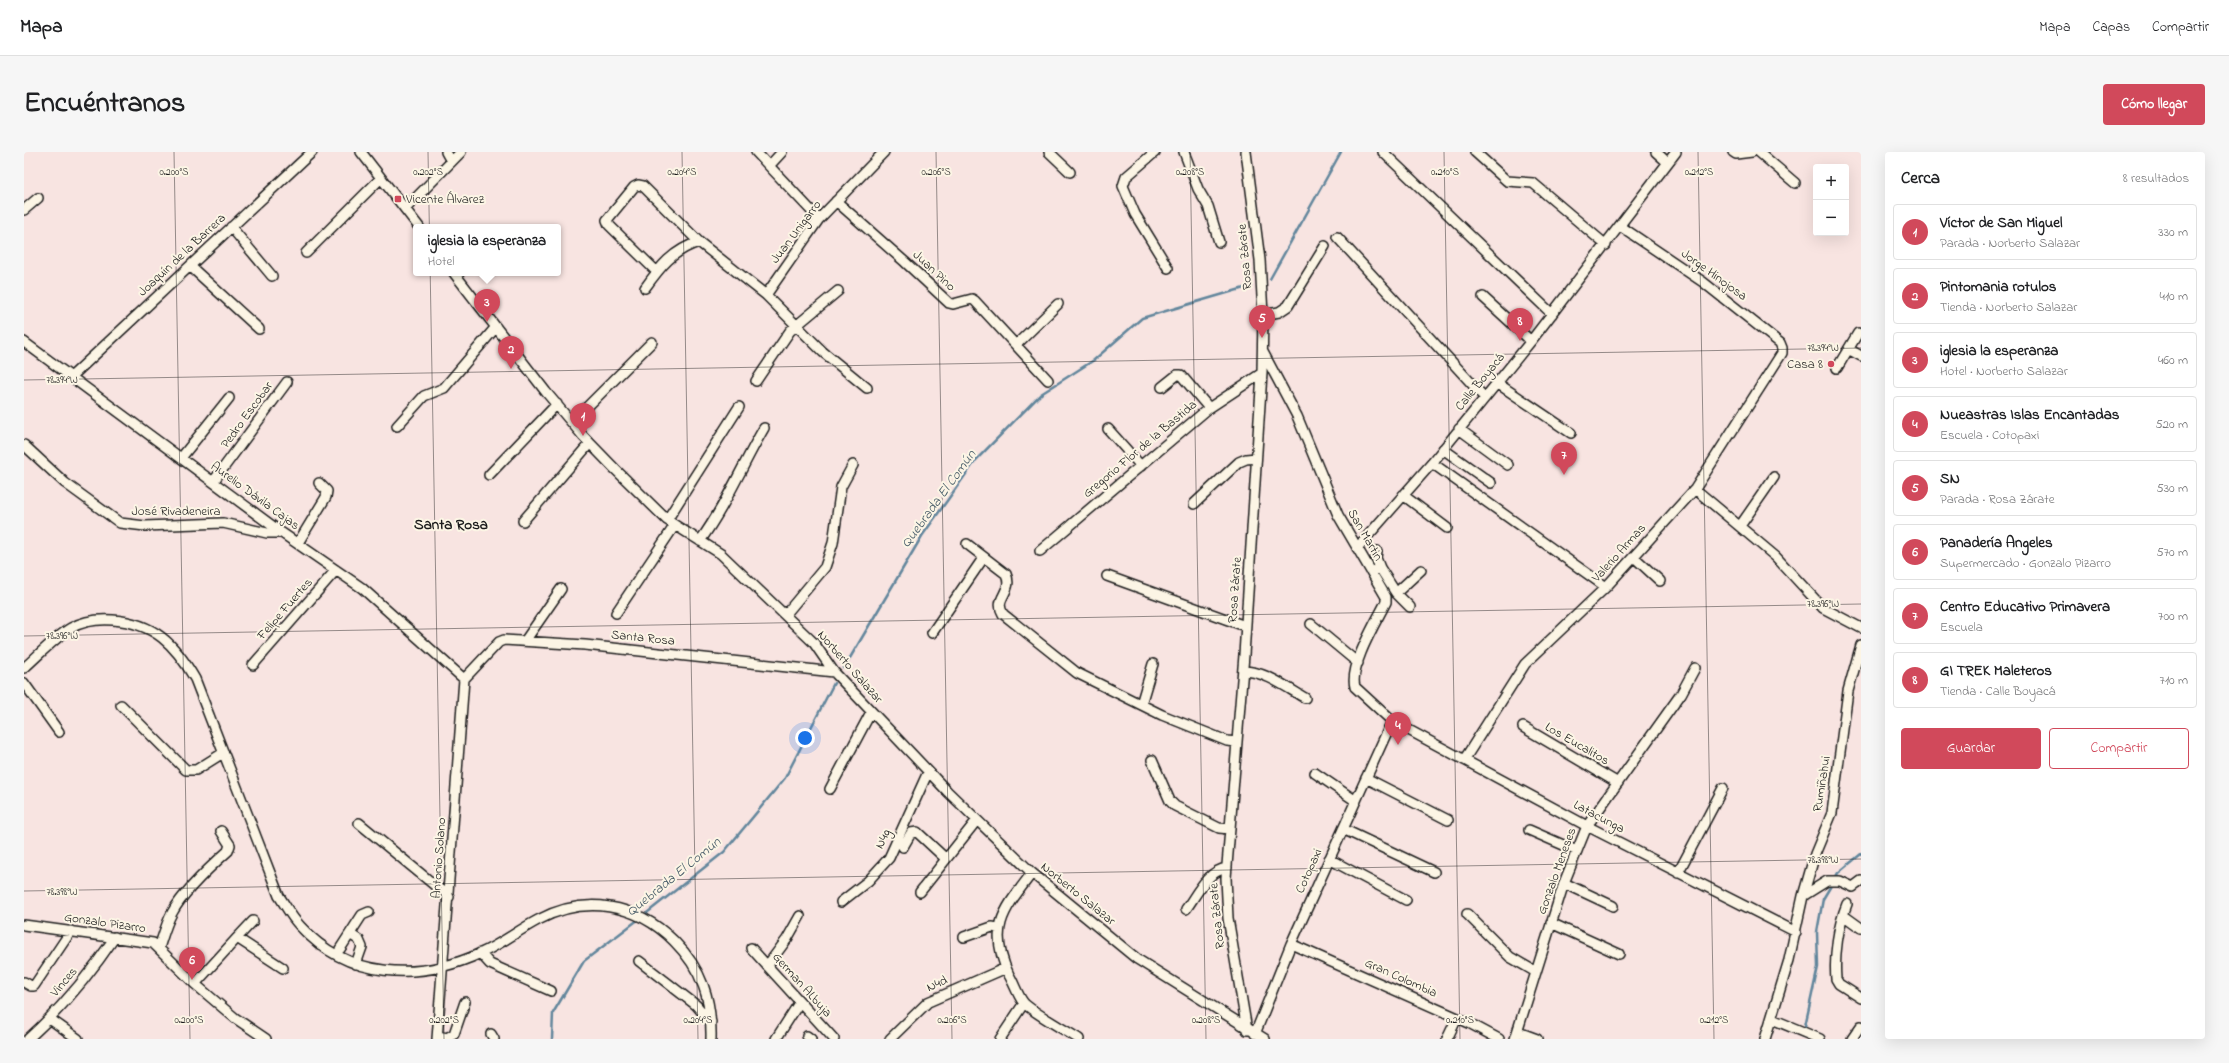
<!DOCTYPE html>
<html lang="es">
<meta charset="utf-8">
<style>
body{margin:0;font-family:"Indie Flower",sans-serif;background:#f6f6f6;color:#202124}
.controls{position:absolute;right:12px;top:12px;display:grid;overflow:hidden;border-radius:4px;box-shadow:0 4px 16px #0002}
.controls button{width:36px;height:36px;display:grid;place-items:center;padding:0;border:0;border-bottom:1px solid #e0e0e0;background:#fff;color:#202124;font:20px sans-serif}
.you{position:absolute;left:781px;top:586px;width:14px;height:14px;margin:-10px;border:3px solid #fff;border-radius:50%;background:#1a73e8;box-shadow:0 0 0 6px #1a73e833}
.badge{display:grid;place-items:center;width:26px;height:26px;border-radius:50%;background:#d1495b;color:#fff;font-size:13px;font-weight:700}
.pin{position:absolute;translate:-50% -33px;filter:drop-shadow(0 1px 2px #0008)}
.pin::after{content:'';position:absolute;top:21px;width:14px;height:12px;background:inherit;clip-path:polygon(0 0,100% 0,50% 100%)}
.popup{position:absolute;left:389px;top:72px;width:148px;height:52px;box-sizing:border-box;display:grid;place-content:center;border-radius:4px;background:#fff;filter:drop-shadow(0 1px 3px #0005);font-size:13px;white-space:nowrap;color:#757577}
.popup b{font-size:15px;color:#202124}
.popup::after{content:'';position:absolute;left:50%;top:100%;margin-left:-8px;border:8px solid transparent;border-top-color:#fff}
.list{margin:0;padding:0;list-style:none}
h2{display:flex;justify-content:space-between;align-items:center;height:52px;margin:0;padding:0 16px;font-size:17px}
h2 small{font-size:13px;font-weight:400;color:#757577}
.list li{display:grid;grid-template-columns:26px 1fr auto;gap:12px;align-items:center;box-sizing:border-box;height:56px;margin:0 8px 8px;padding:0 8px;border:1px solid #e0e0e0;border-radius:4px}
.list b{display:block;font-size:15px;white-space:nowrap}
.list p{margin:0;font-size:13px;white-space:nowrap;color:#757577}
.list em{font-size:13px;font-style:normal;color:#757577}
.actions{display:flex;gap:8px;padding:12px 16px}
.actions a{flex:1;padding:9px 0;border:1px solid #d1495b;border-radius:4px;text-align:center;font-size:14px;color:#d1495b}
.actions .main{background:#d1495b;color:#fff}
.map{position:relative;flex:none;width:1837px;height:887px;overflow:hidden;border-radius:4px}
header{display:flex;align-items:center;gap:24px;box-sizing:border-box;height:56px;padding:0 20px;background:#fff;border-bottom:1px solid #e0e0e0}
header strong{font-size:19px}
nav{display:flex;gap:22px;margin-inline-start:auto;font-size:14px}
.intro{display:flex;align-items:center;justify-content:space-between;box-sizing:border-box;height:96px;padding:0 24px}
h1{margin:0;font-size:28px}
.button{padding:10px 18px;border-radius:4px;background:#d1495b;color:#fff;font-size:14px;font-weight:700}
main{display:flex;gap:24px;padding:0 24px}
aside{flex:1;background:#fff;border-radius:4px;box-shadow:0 4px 16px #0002}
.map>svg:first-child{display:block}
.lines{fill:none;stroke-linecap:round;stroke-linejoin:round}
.stream{stroke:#62869c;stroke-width:2.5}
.minor-casing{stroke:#1c1c1c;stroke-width:12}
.minor{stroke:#fcf5e5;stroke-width:9}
.ticks{fill:none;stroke:#1c1c1c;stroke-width:1;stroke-opacity:0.45}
.poi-dot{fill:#d1495b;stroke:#fcf5e5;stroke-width:1.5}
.labels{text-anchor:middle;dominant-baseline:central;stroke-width:4;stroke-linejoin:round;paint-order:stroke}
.poi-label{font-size:13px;fill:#1c1c1c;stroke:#fcf5e5;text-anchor:start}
.street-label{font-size:13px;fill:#1c1c1c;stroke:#fcf5e5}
.water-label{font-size:14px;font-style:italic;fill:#455a67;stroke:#fcf5e5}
.quarter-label{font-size:15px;font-weight:bold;fill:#1c1c1c;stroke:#fcf5e5}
.ticks-label{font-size:10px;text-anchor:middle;fill:#1c1c1c;stroke:#fcf5e5;stroke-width:4;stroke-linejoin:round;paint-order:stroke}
</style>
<header>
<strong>Mapa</strong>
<nav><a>Mapa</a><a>Capas</a><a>Compartir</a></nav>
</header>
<div class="intro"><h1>Encuéntranos</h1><a class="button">Cómo llegar</a></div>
<main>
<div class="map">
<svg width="1837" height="887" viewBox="0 0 1837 887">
<rect width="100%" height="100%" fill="#f8e4e1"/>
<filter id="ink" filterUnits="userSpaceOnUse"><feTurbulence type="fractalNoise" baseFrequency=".025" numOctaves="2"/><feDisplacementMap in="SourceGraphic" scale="8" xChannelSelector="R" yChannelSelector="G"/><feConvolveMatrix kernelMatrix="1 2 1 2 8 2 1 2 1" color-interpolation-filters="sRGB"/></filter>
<g filter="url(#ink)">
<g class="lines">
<path class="stream" d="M1246 127 1317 0
M820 516 898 384 952 308 1017 242 1070 208 1118 166 1227 134
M1811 726 1814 721 1837 702
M619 764 700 700 761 626 810 531
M1781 874 1794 815 1793 780 1799 747 1808 732
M528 887 529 861 560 809 615 767"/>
<defs>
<path id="minor" d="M337 0 395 75
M422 0 427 9
M732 0 795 67
M1025 0 1046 20
M1131 0 1102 25 1099 34 1111 62 1144 116
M1160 0 1174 37 1184 54 1195 90
M1222 0 1236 108 1239 163 1238 221 1220 503 1202 726 1204 766 1223 878
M1359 0 1528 162
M1451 0 1483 29 1509 31 1582 93
M1632 0 1643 10
M1709 0 1712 2 1728 0
M1735 0 1771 31
M746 13 758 0
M812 49 881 110 925 151 929 152 948 147 951 149 1024 228
M381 57 437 0
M0 58 14 46
M207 75 248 124
M1313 85 1460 245
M282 101 357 26
M166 114 235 177
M633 120 585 73 583 68 610 35 614 33 619 34 675 90 742 143 799 200 843 236
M430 121 522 240 559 284 591 317 643 368 697 402 790 491 810 520 923 639 1008 721 1113 807 1241 887
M621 136C636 115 649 98 675 90
M742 143 795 67 860 0
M1459 145 1507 189
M1239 163 1255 160 1264 154 1301 94
M0 190 258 381 338 436 440 527
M992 193 1034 152
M1826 198 1837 204
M1239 200 1273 264 1314 363 1362 445V450C1352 470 1325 514 1331 535L1368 569 1563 674 1772 780
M1813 216 1834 181
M47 225 288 0
M732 229 766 179 814 139
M1473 231 1547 281
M1138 235 1153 223H1157L1185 256
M548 270 628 190
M373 274 400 244 420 236 472 175
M1084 277 1117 314
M1435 277 1484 313
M0 293 41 331 96 371 121 374 199 371 243 381H258
M1419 297 1467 331
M157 306 205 246
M1408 311 1582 435
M465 323 533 252
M189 330 263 230
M1671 337 1752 405 1799 456 1837 476
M1379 343 1423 376
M1170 352 1215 310 1222 307 1232 306
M643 368 715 255
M499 369 566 291
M1716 374 1750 325
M676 389C702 353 718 314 740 276
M274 391 302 345 303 339 295 331
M943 392 982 422C990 440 969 446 979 462L1053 521 1138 563 1203 589 1213 590
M1333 396 1408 311 1507 189 1652 0
M1016 399 1185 256 1238 221
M1353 399 1352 406 1356 416
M1610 405 1636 429
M1348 420 1356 416 1372 441 1397 418
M1083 424 1221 474
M1372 441 1386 455
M592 461 651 373
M761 463 801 415 809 391 817 335 829 313
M1287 472 1334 511
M908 481 960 405
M501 489 537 437
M229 513 312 418
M0 516C15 503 30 486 47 476 59 469 75 467 89 468 130 471 151 492 171 527L255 744C262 754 267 765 276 774 324 827 394 830 457 801 477 792 495 778 514 768 561 743 612 751 650 789 678 817 688 848 687 887
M1219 519C1241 519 1262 535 1281 546
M440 527 475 490 480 488 561 493 810 520
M0 531 35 580
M1117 552 1129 512
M97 553 162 618H172L199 601
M1499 575 1594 631
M1128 608 1146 649 1151 654 1195 676 1206 677
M1440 608 1501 512 1582 435 1671 337 1758 201V196L1756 191 1679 130 1596 74
M1291 621 1332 649
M1342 626 1424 668
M806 637 847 560
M335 671 425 745
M1319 677 1410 720
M1505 678 1553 699
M879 695 887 681 893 680 922 707
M1305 707 1382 748
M1008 721C980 758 963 776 985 823 990 831 993 842 999 850 1005 858 1044 880 1055 887
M1654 721 1699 636
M1540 731 1589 754
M896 740 953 668
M1779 744 1803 729H1816L1829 735 1837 729
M817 750 844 729 865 706 904 620
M1823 752C1814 774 1810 803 1812 827L1815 832 1837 846
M1162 757C1173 742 1183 719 1203 716
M1443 762 1486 805 1512 820
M1819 763 1837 776
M1527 771 1595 802
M0 773 129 791 171 832 211 866 242 887
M326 782 335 788 338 795 332 812
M940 785 968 775 974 776
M213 786 229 769
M1267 792 1445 871 1475 887
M135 796C139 784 142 772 148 761 159 740 186 715 204 699L206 693 197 679
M727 796 810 887
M316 797 338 763 345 760
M456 801 466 812 527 839
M615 809 672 853 687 870
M743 814 763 787 776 764
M0 830 7 834H10L47 779
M171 832 213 786 259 816
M26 867 54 887
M1748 867 1796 887
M1494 880 1513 887
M467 882 470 887
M1231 882 1267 792 1368 569
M414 884 423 886 430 882 441 850
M783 884 787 887
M4 887C37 857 66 822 91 785
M413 887 440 527
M752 887 775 851
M866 887 904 850 982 816
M976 887 1000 851
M1423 887 1433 866
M1491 887 1540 731 1563 674 1657 542 1671 516
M1741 887 1765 808 1779 744 1791 702 1808 661 1824 539 1837 493
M1828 887 1837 874"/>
</defs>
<use href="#minor" class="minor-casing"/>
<use href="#minor" class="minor"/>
</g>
</g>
<path class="ticks" d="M150 0 166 887M404 0 420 887M658 0 674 887M912 0 928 887M1166 0 1182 887M1420 0 1436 887M1674 0 1690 887M0 228 1837 196M0 484 1837 452M0 739 1837 707"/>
<g class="poi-dot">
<rect x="370" y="43" width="8" height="8" rx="2"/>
<circle cx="1807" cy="212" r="4"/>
</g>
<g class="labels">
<g class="poi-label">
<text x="382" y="47">Vicente Álvarez</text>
<text x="1799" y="212" text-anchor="end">Casa 8</text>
</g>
<g class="street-label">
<text transform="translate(772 80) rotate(-53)">Juan Unigarro</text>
<text transform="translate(158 103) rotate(-43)">Joaquín de la Barrera</text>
<text transform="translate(1221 105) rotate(-95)">Rosa Zárate</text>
<text transform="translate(910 119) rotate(43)">Juan Pino</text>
<text transform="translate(1690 123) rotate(36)">Jorge Hinojosa</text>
<text transform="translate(1456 230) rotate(-51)">Calle Boyacá</text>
<text transform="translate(223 263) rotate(-54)">Pedro Escobar</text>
<text transform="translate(1116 297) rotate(-40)">Gregorio Flor de la Bastida</text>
<text transform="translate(231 344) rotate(36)">Aurelio Dávila Cajas</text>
<text x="152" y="359">José Rivadeneira</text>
<text transform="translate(1341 383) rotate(60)">San Martin</text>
<text transform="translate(1595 401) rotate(-48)">Valerio Armas</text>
<text transform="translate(1211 438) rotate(-86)">Rosa Zárate</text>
<text transform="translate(261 457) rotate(-49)">Felipe Fuertes</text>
<text transform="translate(619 486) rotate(6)">Santa Rosa</text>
<text transform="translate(826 515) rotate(49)">Norberto Salazar</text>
<text transform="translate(1553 592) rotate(30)">Los Eucalitos</text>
<text transform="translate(1798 632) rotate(-81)">Rumiñahui</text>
<text transform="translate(1575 665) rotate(28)">Latacunga</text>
<text transform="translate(859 687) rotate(-65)">N4g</text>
<text transform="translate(415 706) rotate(-86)">Antonio Solano</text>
<text transform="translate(1285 719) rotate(-66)">Cotopaxi</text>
<text transform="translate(1533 719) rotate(-70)">Gonzalo Meneses</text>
<text transform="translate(1054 742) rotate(39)">Norberto Salazar</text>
<text transform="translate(1193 764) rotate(-96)">Rosa Zárate</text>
<text transform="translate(81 771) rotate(8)">Gonzalo Pizarro</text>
<text transform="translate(1377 826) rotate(24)">Gran Colombia</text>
<text transform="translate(40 830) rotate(-50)">Vinces</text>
<text transform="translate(913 832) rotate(-24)">N4d</text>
<text transform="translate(778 833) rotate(48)">German ALbuja</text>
</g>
<g class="water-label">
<text transform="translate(915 347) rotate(-54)">Quebrada El Común</text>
<text transform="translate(650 725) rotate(-39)">Quebrada El Común</text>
</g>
<g class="quarter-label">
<text x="427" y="373">Santa Rosa</text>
</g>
</g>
<g class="ticks-label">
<text x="150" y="23">0.200°S</text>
<text x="404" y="23">0.202°S</text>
<text x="658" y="23">0.204°S</text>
<text x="912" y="23">0.206°S</text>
<text x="1166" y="23">0.208°S</text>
<text x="1421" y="23">0.210°S</text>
<text x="1675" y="23">0.212°S</text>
<text x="1799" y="199">78.394°W</text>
<text x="38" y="231">78.394°W</text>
<text x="1799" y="455">78.396°W</text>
<text x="38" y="487">78.396°W</text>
<text x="1799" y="711">78.398°W</text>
<text x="38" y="743">78.398°W</text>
<text x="165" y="871">0.200°S</text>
<text x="420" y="871">0.202°S</text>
<text x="674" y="871">0.204°S</text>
<text x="928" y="871">0.206°S</text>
<text x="1182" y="871">0.208°S</text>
<text x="1436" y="871">0.210°S</text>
<text x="1690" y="871">0.212°S</text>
</g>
</svg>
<div class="controls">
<button>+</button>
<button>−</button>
</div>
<div class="you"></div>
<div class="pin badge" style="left:559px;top:284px">1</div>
<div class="pin badge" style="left:487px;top:217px">2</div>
<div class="pin badge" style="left:463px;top:170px">3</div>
<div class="popup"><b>iglesia la esperanza</b>Hotel</div>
<div class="pin badge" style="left:1374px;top:593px">4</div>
<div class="pin badge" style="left:1238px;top:186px">5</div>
<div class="pin badge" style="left:168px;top:828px">6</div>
<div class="pin badge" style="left:1540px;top:323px">7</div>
<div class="pin badge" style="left:1496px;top:189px">8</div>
</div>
<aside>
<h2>Cerca<small>8 resultados</small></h2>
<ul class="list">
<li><span class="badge">1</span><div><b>Víctor de San Miguel</b><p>Parada · Norberto Salazar</p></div><em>330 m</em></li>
<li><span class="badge">2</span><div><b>Pintomania rotulos</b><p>Tienda · Norberto Salazar</p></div><em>410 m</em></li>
<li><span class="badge">3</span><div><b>iglesia la esperanza</b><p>Hotel · Norberto Salazar</p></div><em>460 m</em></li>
<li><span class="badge">4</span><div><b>Nueastras Islas Encantadas</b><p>Escuela · Cotopaxi</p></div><em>520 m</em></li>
<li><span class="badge">5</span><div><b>SN</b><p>Parada · Rosa Zárate</p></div><em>530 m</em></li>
<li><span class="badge">6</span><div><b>Panadería Angeles</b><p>Supermercado · Gonzalo Pizarro</p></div><em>570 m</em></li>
<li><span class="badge">7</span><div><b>Centro Educativo Primavera</b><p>Escuela</p></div><em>700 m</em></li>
<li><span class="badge">8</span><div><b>GI TREK Maleteros</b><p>Tienda · Calle Boyacá</p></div><em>710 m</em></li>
</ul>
<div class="actions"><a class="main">Guardar</a><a>Compartir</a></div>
</aside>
</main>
